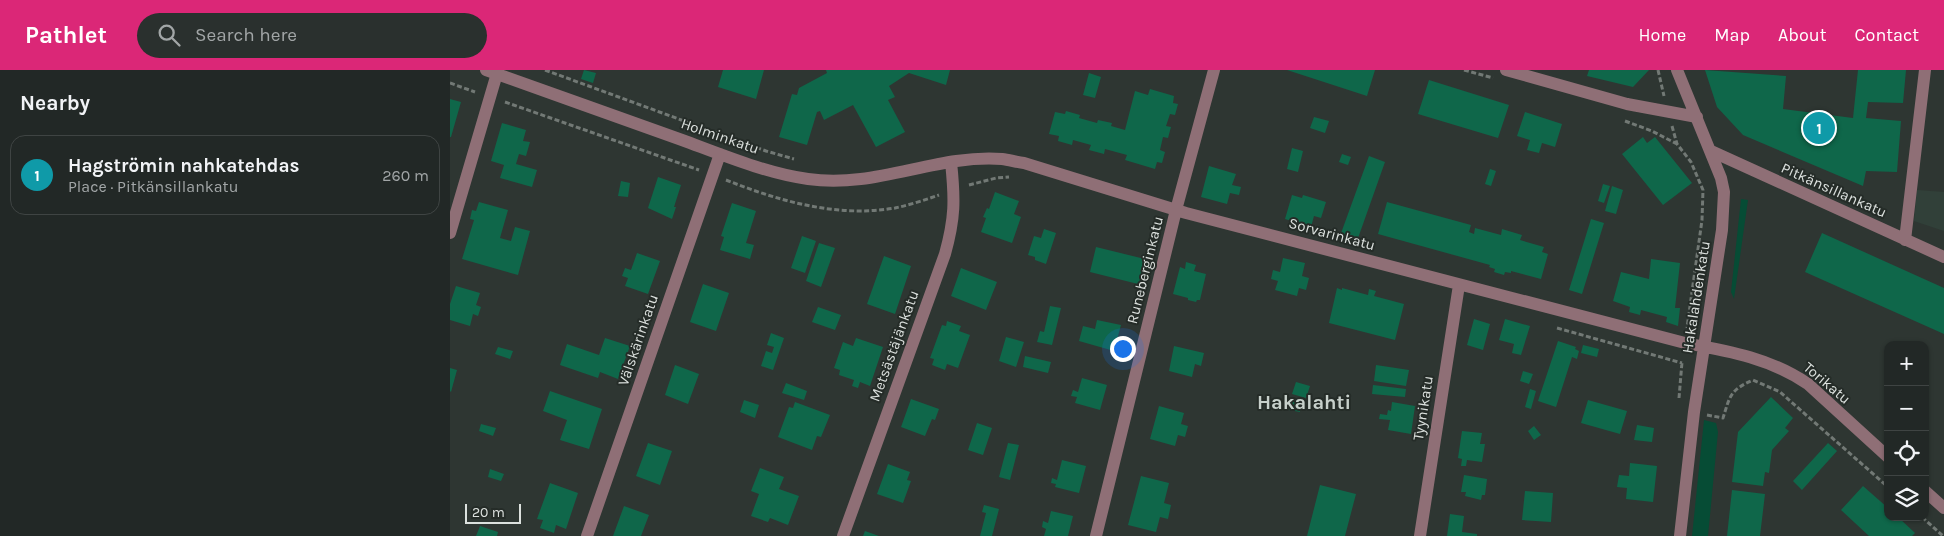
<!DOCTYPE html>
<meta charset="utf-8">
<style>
body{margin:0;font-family:Karla,sans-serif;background:#2a302e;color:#f1f3f6}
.controls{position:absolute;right:15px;bottom:15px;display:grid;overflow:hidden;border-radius:10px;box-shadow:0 1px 4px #0004}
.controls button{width:45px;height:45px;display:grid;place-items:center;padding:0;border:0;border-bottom:1px solid #3f4443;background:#222826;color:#f1f3f6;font:25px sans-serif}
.scale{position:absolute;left:15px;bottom:12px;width:56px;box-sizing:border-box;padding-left:5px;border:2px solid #dce1de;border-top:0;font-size:14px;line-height:18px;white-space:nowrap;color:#dce1de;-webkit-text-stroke:4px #252c28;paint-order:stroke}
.you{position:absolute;left:672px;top:278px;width:18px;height:18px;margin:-12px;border:4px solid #fff;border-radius:50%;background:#1a73e8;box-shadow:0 0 0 8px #1a73e833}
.badge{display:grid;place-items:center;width:32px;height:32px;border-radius:50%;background:#db2777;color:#fff;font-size:16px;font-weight:700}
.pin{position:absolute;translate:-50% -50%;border:2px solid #fff;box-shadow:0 1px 5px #0006}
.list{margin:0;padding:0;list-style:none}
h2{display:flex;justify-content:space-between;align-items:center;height:65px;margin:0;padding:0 20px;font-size:21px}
h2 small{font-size:16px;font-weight:400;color:#a2a6a7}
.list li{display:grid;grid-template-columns:32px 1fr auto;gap:15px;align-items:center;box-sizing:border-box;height:80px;margin:0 10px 10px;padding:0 10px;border:1px solid #3f4443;border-radius:15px}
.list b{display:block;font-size:19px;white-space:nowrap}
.list p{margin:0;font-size:16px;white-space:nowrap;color:#a2a6a7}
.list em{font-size:16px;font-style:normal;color:#a2a6a7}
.icon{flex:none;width:28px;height:28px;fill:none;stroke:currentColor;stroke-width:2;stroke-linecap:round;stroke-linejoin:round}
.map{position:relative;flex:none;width:1494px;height:466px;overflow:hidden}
header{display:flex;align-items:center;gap:30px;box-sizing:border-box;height:70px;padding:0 25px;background:#db2777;color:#fff}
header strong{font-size:24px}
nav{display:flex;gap:28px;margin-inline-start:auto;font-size:18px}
.search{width:350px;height:45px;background:#2a302e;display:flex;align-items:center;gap:12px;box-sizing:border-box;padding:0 18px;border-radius:28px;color:#a2a6a7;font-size:19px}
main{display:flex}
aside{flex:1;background:#222826}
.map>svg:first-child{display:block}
.built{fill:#314039}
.green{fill:#064c35}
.building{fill:#0f674a}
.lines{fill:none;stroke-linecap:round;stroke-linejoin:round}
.path{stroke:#727975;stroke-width:3;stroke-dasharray:5 2.5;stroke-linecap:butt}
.minor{stroke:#8f6f76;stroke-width:12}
.labels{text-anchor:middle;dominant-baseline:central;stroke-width:4;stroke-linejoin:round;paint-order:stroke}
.street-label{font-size:15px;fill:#dce1de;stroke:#252c28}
.district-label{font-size:20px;font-weight:bold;fill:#c7d0cb;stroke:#252c28}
</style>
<header>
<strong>Pathlet</strong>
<div class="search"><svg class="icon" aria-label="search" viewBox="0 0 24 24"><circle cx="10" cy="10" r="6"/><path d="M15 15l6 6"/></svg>Search here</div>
<nav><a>Home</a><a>Map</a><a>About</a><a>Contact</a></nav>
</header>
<main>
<aside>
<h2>Nearby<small></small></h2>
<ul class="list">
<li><span class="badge" style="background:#0f9aa8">1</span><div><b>Hagströmin nahkatehdas</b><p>Place · Pitkänsillankatu</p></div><em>260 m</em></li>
</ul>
</aside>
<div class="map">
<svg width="1494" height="466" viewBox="0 0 1494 466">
<rect width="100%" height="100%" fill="#2e3632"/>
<path class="built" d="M1467 120 1494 122V161L1464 151Z"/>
<path class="green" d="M1291 129 1298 130 1284 229 1281 222Z
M1254 350 1266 353 1268 362 1258 466H1242Z"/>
<path class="building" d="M134 0 146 3 143 13 131 9Z
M273 0H314L306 29 268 17Z
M376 0H500L496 15 459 3 439 16 445 27 438 30 455 62 426 77 403 35 374 50 370 41 367 42 357 75 329 67 342 24 347 25 349 18 377 3Z
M837 0H925L917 26Z
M1139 0H1199L1183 17 1137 6Z
M1255 0 1336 6 1333 39 1403 48 1408 0H1456L1453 33 1418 32 1416 48 1451 51 1447 102 1416 101 1413 116 1293 65 1267 37Z
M639 3 651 7 645 28 633 25Z
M979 10 1059 35 1048 68 968 44Z
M700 19 724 26 723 33 728 34 725 45 720 44 716 56 721 57 718 68 713 67 710 80 715 82 712 93 707 92 705 99 675 90 677 85 655 79 654 84 639 80 641 75 623 70 622 75 608 71 609 66 599 64 605 42 615 44 616 41 630 45 629 48 647 53 648 50 662 53 661 56 675 60 685 21 698 25Z
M0 29 11 32 1 67H0Z
M1075 42 1112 54 1105 77 1092 73 1089 83 1077 80 1080 70 1067 66Z
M864 47 879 51 875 63 860 58Z
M52 53 76 60 73 71 80 72 76 86 69 84 66 94 87 100 82 117 50 108 54 95 41 91Z
M1193 67 1197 73 1205 67 1242 113 1213 135 1172 84Z
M842 78 853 81 848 102 837 99Z
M892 84 901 87 898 95 889 92Z
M919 86 935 92 907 171 890 166Z
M759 96 786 104 782 115 791 117 789 125 780 123 777 134 751 127Z
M1040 99 1046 101 1041 116 1035 114Z
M208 107 231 115 224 137H226L222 149 198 138Z
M171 111 180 113 178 127 168 126Z
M1153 114 1160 116 1154 133 1148 131Z
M1162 116 1173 120 1166 144 1155 141Z
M545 122 569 131 564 144 571 147 562 173 531 162 536 148 533 147 537 138 539 139Z
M842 125 852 128 853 125 876 132 871 148 864 146 861 157 835 149Z
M29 132 58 140 50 168 61 171 65 157 80 161 68 205 12 189 24 150 20 149 22 140 26 141Z
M937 132 1021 155 1019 162 1024 164 1025 158 1051 165 1052 159 1072 165 1070 170 1094 177 1092 182 1098 184 1091 209 1061 201V203L1055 202 1054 205 1044 202 1045 199 1039 197 1040 195 928 164Z
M282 133 306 141 296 173 304 175 300 189 270 180 274 167 271 166Z
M1141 149 1154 153 1132 224 1119 220Z
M594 159 606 163 596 194 585 190V187L578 185 584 166 591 168Z
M1372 163 1494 218V264L1355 202Z
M352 166 366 171 355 203 341 198Z
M369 173 385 178 371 217 356 211Z
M646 177 703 191 696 216 640 202Z
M187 183 210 191 198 224 175 216 178 208 172 206 175 198 181 200Z
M434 186 461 196 445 244 417 234Z
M833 188 855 193 852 206 859 208 856 220 849 218 847 226 825 220 828 211 821 209 823 200 830 202Z
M1201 189 1230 193 1225 238H1230L1228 256 1216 252 1217 247 1191 240 1190 245 1179 242 1180 237 1163 231 1171 202 1199 209Z
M736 192 746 195 744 201 756 204 750 230H747L746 232 738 230V228L723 224 730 197 735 199Z
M511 198 547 212 536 240 501 226Z
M253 214 279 223 266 261 240 252Z
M6 216 30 223 26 235 31 237 28 246 23 244 20 256 0 250V234Z
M887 218 892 220V218L918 225 919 219 926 221 924 226 954 234 945 270 879 253Z
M600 236 611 238 602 275 587 272 590 261 594 262Z
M368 237 391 245 385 260 362 252Z
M1024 249 1040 254 1033 280 1017 275Z
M1055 249 1080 256 1071 285 1062 283 1064 274 1049 270Z
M647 250 671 255 664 281 629 271 633 256 645 259Z
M497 251 511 256 509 261 520 265 508 298 497 294 495 300 482 295 484 289 480 288 492 255 496 256Z
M321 263 334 268 323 300 311 296 316 281 322 283 324 277 317 275Z
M556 267 574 272 566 297 549 291Z
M155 268 180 276 168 309 150 302 148 308 110 295 117 274 149 285Z
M406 268 433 277 420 316 410 312 408 318 402 316 404 310 389 305 390 300 384 298 393 272 403 276Z
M1108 271 1126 277 1125 279 1129 281 1127 289 1122 287 1106 337 1088 331Z
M1133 275 1149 279 1147 287 1131 283Z
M724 276 754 283 751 296 745 294 742 307 719 301Z
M48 277 63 281 60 289 45 284Z
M575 286 601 292 598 303 573 297Z
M225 295 249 304 238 334 215 325Z
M926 295 959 300 956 316 924 311Z
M0 298 7 300 1 322 0 321Z
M1073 301 1083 304 1079 314 1070 311Z
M632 308 657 315 650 340 625 333 627 327 621 326 623 320 628 322Z
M846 312 860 316 856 328 842 324Z
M336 313 357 321 354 330 332 323Z
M923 315 956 319 955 327 922 324Z
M1080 319 1086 321 1081 339 1075 337Z
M100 321 152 339 139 379 110 370 117 350 93 341Z
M1321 327 1343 348 1335 358 1339 361 1322 380 1319 403 1315 402 1313 416 1282 412 1288 362Z
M461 329 489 339 485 350 482 349 475 366 451 357Z
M841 329 851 331 850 342 839 340Z
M294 330 309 335 305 348 290 342Z
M1138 330 1177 341 1170 364 1131 353Z
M345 332 380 345 371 367 367 366 362 380 328 367 339 337 343 338Z
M942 332 965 336 961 364 938 360 940 350 929 349 930 344 937 345 938 340 941 341Z
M709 336 734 343 731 354 738 356 735 367 728 365 725 376 700 369Z
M527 353 542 358 533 385 518 380Z
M31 354 46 358 43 366 29 361Z
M1187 355 1204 358 1202 372 1184 370Z
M1084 356 1091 365 1084 370 1078 361Z
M1012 361 1032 363 1030 374H1035L1032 392 1017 390 1016 396H1011L1012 389 1008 388Z
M198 373 222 381 210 415 186 406Z
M558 373 569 375 560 410 549 407Z
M1378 373 1387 381 1352 420 1343 411Z
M612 390 636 396 629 423 605 417 606 414 601 413 602 408 607 410Z
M1180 393 1207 396 1203 432 1176 429 1177 418 1167 417 1169 405 1179 406Z
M438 394 460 402 457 410 461 411 453 433 427 424Z
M310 398 334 407 329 419 349 426 338 455 320 448 318 452 301 446 309 424 301 421Z
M40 399 54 404 51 411 38 407Z
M1014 405 1037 409 1035 425H1032L1031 430 1015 426 1016 422H1011Z
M691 406 719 413 714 433 721 435 718 449 710 447 706 462 678 455Z
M100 413 128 423 116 459 106 455 104 463 90 458 93 450 87 449Z
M870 415 906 424 895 466H857Z
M1413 416 1438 438V447H1448L1465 463 1462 466H1419L1391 440Z
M1282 420 1315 424 1310 466H1277Z
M1075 421 1103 423 1101 452 1072 450Z
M534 435 549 439 542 466H530L536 443 532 442Z
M174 436 199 445 191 466H163Z
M601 441 623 446 618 466H594L596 459 592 457 593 451 598 453Z
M1000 444 1014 446 1012 462 1027 464V466H997Z
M30 456 48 462 47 466H26Z
M415 461 429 466H413Z"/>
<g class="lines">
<path class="path" d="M95 0 316 81 344 89
M1014 0 1043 8
M1208 0 1214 26
M0 13 25 22
M55 32 249 100
M1175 51 1202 61 1227 74
M1222 56 1227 74 1241 92 1253 120 1252 150 1237 258
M276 110C329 131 387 148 445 138 459 135 475 130 489 125
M519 115 546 108 559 107
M1107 258 1232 293
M1229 328 1232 292
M1257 345 1273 348C1280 326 1280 320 1303 310L1330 322 1438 417
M1472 447 1493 466"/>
<path class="minor" d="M36 0C101 23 167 47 232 70 270 84 318 104 358 109 426 119 486 84 552 89 559 90 567 92 574 93L736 143 1235 273C1279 281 1320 288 1358 314L1438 387
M1056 0 1177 34 1247 47
M1227 0 1271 108 1274 122 1272 160 1244 342 1230 466
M1261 81 1494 187
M0 163 48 0
M1455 170 1475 0
M1475 421 1494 438
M137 466 270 84
M393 466 495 184C505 148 505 130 501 92
M646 466 726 140 764 0
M970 466 1009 215"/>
</g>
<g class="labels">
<g class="street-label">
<text transform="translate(270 66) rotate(19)">Holminkatu</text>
<text transform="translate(1384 120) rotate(24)">Pitkänsillankatu</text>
<text transform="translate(882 164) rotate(15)">Sorvarinkatu</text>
<text transform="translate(695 200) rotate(-76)">Runeberginkatu</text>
<text transform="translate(1246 227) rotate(-81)">Hakalahdenkatu</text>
<text transform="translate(188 270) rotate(-71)">Välskärinkatu</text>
<text transform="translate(444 276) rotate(-70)">Metsästäjänkatu</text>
<text transform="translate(1377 313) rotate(40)">Torikatu</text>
<text transform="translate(973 338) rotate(-81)">Tyynikatu</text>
</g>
<g class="district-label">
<text x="854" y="332">Hakalahti</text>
</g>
</g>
</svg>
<div class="controls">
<button>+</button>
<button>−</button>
<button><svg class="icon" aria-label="locate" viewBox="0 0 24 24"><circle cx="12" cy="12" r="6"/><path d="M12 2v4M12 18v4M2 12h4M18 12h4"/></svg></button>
<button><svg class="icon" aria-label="layers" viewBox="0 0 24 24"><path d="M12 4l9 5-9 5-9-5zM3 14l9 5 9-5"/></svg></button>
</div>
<div class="scale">20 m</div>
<div class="you"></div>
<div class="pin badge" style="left:1369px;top:58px;background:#0f9aa8">1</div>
</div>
</main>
